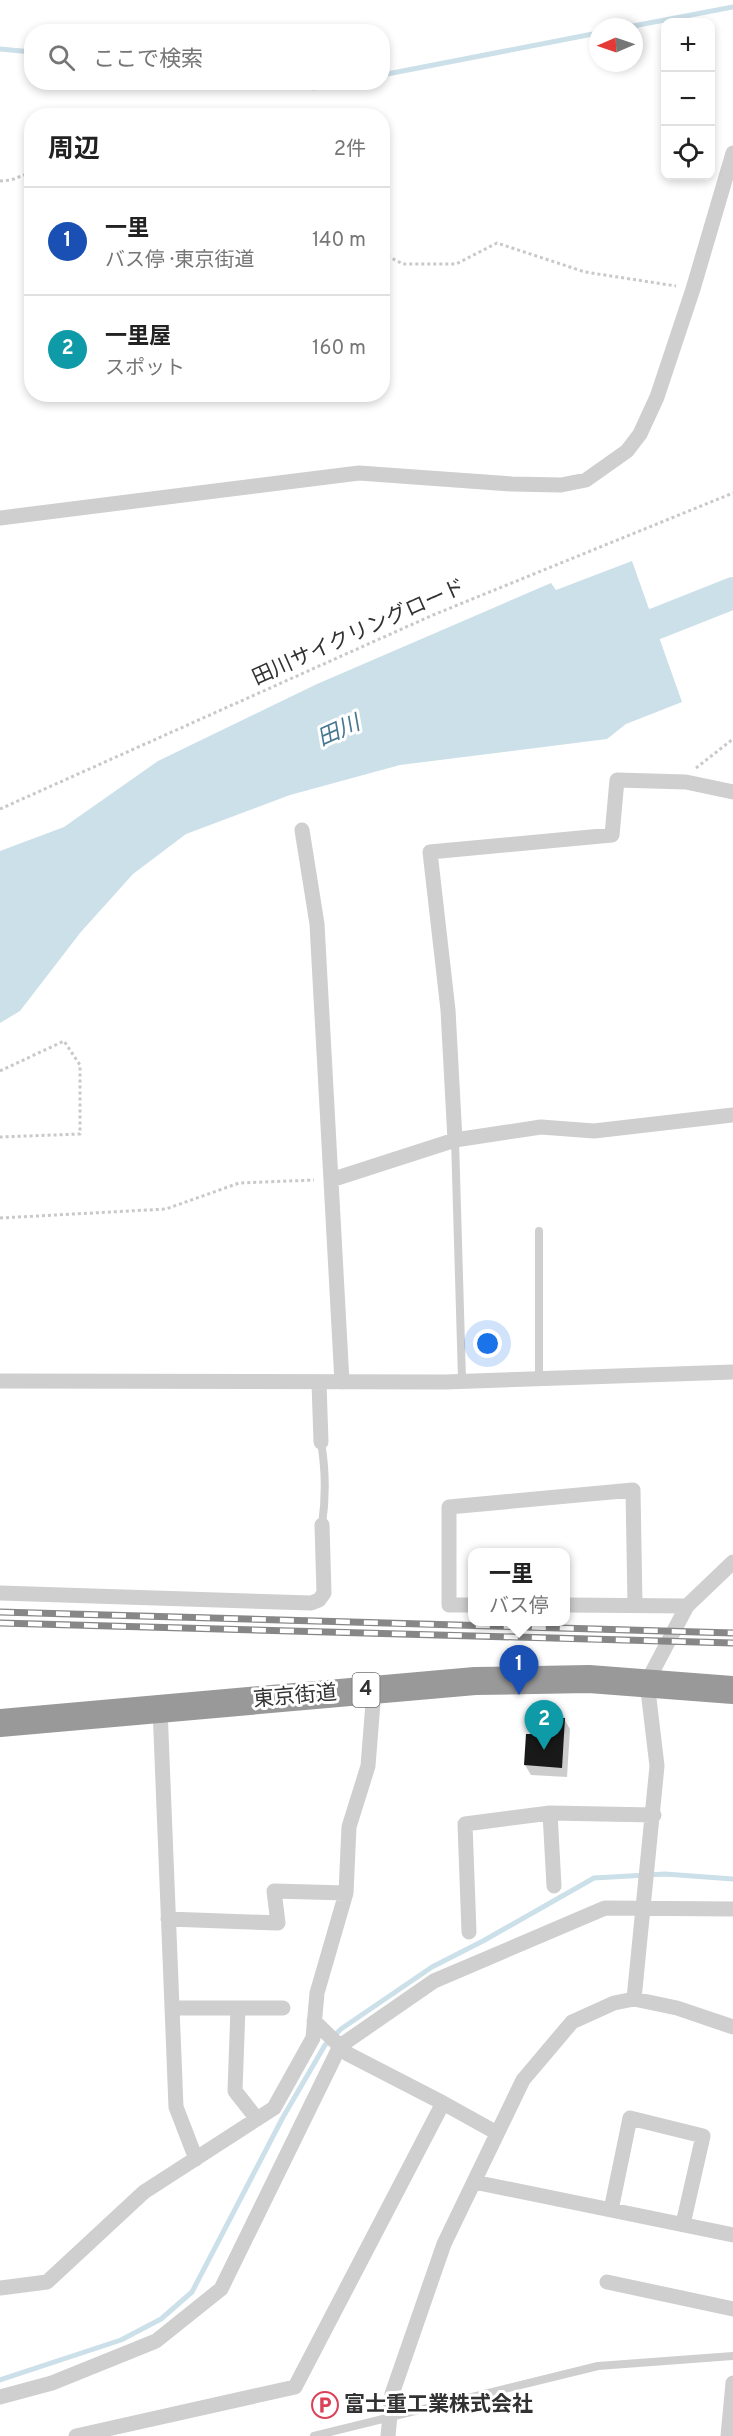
<!DOCTYPE html>
<html lang="ja">
<meta charset="utf-8">
<style>
body{margin:0;font-family:Overpass,"Noto Sans JP",sans-serif;background:#f6f6f6;color:#222}
.controls{position:absolute;right:18px;top:18px;display:grid;overflow:hidden;border-radius:12px;box-shadow:0 3px 9px #0003}
.controls button{width:54px;height:54px;display:grid;place-items:center;padding:0;border:0;border-bottom:2px solid #e0e0e0;background:#fff;color:#222;font:30px sans-serif}
.compass{position:absolute;left:589px;top:18px;width:54px;height:54px;border-radius:50%;background:#fff;box-shadow:0 3px 9px #0003;rotate:268deg}
.you{position:absolute;left:488px;top:1344px;width:21px;height:21px;margin:-15px;border:4px solid #fff;border-radius:50%;background:#1a73e8;box-shadow:0 0 0 9px #1a73e833}
.badge{display:grid;place-items:center;width:39px;height:39px;border-radius:50%;background:#db4257;color:#fff;font-size:20px;font-weight:700}
.pin{position:absolute;translate:-50% -50px;filter:drop-shadow(0 2px 3px #0008)}
.pin::after{content:'';position:absolute;top:32px;width:21px;height:18px;background:inherit;clip-path:polygon(0 0,100% 0,50% 100%)}
.popup{position:absolute;left:468px;top:1548px;width:102px;height:78px;box-sizing:border-box;display:grid;place-content:center;border-radius:12px;background:#fff;filter:drop-shadow(0 2px 4px #0005);font-size:20px;white-space:nowrap;color:#767676}
.popup b{font-size:22px;color:#222}
.popup::after{content:'';position:absolute;left:50%;top:100%;margin-left:-12px;border:12px solid transparent;border-top-color:#fff}
.list{margin:0;padding:0;list-style:none}
h2{display:flex;justify-content:space-between;align-items:center;height:78px;margin:0;padding:0 24px;font-size:26px}
h2 small{font-size:20px;font-weight:400;color:#767676}
.list li{display:grid;grid-template-columns:39px 1fr auto;gap:18px;align-items:center;box-sizing:border-box;height:108px;padding:0 24px;border-top:2px solid #e0e0e0}
.list b{display:block;font-size:22px;white-space:nowrap}
.list p{margin:0;font-size:20px;white-space:nowrap;color:#767676}
.list em{font-size:20px;font-style:normal;color:#767676}
.icon{flex:none;width:33px;height:33px;fill:none;stroke:currentColor;stroke-width:2;stroke-linecap:round;stroke-linejoin:round}
.map{position:relative;flex:none;width:733px;height:2436px;overflow:hidden}
.search{position:absolute;background:#fff;box-shadow:0 3px 9px #0003;left:24px;top:24px;width:366px;height:66px;display:flex;align-items:center;gap:15px;box-sizing:border-box;padding:0 21px;border-radius:24px;color:#767676;font-size:22px}
.panel{position:absolute;background:#fff;box-shadow:0 3px 9px #0003;left:24px;top:108px;width:366px;height:294px;border-radius:24px}
.map>svg:first-child{display:block}
.water{fill:#cce0e9}
.shadow{fill:#0003}
.lines{fill:none;stroke-linecap:round;stroke-linejoin:round}
.stream{stroke:#cce0e9;stroke-width:5}
.river{stroke:#cce0e9;stroke-width:32}
.building{fill:#191919}
.path{stroke:#c9c9c9;stroke-width:3;stroke-dasharray:3 3;stroke-linecap:butt}
.lane{stroke:#cfcfcf;stroke-width:8}
.street{stroke:#cfcfcf;stroke-width:15}
.highway{stroke:#999;stroke-width:28}
.rail-casing{stroke:#878787;stroke-width:7}
.rail{stroke:#fff;stroke-width:4.5;stroke-dasharray:14;stroke-linecap:butt}
.labels{text-anchor:middle;dominant-baseline:central;stroke-width:6;stroke-linejoin:round;paint-order:stroke}
.shield{fill:#fff;stroke:#707070;stroke-width:1.5}
.shield-label{font-size:20px;font-weight:bold;fill:#323232}
.street-label{font-size:21px;fill:#323232;stroke:#fff}
.poi-label{font-size:21px;font-weight:bold;fill:#323232;stroke:#fff;text-anchor:start}
.water-label{font-size:22px;font-style:italic;fill:#447790;stroke:#fff}
</style>
<div class="map">
<svg width="733" height="2436" viewBox="0 0 733 2436">
<rect width="100%" height="100%" fill="#fff"/>
<path class="water" d="M632 561 682 702 626 724 607 739 400 765 290 795 186 834 133 874 80 933 20 1011 0 1023V851L64 827 158 761 317 684 551 583 556 590Z"/>
<path class="shadow" d="M564 1719 570 1729 567 1777 531 1775 525 1765 533 1736Z"/>
<g class="lines">
<path class="stream" d="M628 27 733 7
M0 49 32 52
M382 75 598 33
M277 82 314 88 341 82
M0 2380 121 2340 161 2319 192 2292 282 2119 325 2045 341 2029 432 1967 483 1941 594 1878 665 1874 733 1879"/>
<path class="river" d="M613 636 655 624 733 593"/>
</g>
<path class="building" d="M532 1715 565 1718 562 1768 524 1765 526 1734H531Z"/>
<g class="lines">
<path class="path" d="M0 181 11 180 32 172
M382 253 403 264H456L497 243 585 272 676 286
M696 768 733 739
M0 809 433 615 733 493
M0 1071 64 1041 80 1065V1134L0 1137
M0 1218 166 1209 239 1183 314 1180"/>
<path class="lane" d="M455 1140 462 1379
M539 1231V1376
M321 1442C326 1471 326 1497 322 1525
M314 2436 598 2366 733 2356"/>
<path class="street" d="M0 518 359 473 512 484 561 485 586 480 627 451 640 434 657 397 693 289 733 153
M302 830 317 924 342 1382
M455 1140 541 1127 594 1131 733 1115
M331 1180 455 1140 448 1010 430 852 612 835 617 780 686 782 733 792
M0 1381 445 1382 733 1372
M319 1383 321 1442
M0 1593 311 1603 319 1600 324 1593 322 1525
M472 1605H449V1507L633 1490 635 1605
M566 1605 687 1606
M160 1708 176 2107 196 2159
M550 1813 554 1886
M168 1919 278 1923 274 1891 346 1893
M469 1932 465 1824 550 1813 654 1815
M634 1999 677 2008 733 2027
M172 2008H283
M238 2008 235 2091 257 2119
M443 2103 497 2133
M474 2182 733 2235
M611 2210 630 2118 703 2136 683 2224
M607 2282 733 2309
M0 2288 47 2282 144 2192 274 2108 313 2038 317 1993 346 1893 349 1827 368 1766 374 1690
M0 2397 52 2383 156 2341 221 2289 340 2046 434 1981 605 1908 733 1909
M76 2436 295 2387 443 2103 348 2054 314 2021
M388 2436 392 2394 444 2244 523 2080 572 2022 614 2003 634 1999 657 1766 647 1682 687 1606 733 1562
M728 2436 733 2383"/>
<path class="highway" d="M0 1723 475 1681 589 1679 733 1690"/>
<defs>
<path id="rail" d="M0 1612 733 1633
M0 1623 733 1643"/>
</defs>
<use href="#rail" class="rail-casing"/>
<use href="#rail" class="rail"/>
</g>
<defs>
<symbol id="parking-ring" viewBox="-11 -11 22 22"><circle r="9.5" fill="#fff" stroke="#db4257" stroke-width="1.5"/><path d="M-3.5-5.5H1a3.5 3.5 0 0 1 0 7H-1V5.5H-3.5ZM-1-3.4V-.6H.8a1.4 1.4 0 0 0 0-2.8Z" fill="#db4257"/></symbol>
</defs>
<g fill-rule="evenodd">
<use href="#parking-ring" x="310" y="2390" width="30" height="30"/>
</g>
<g class="labels">
<rect class="shield" x="352.5" y="1673" width="27" height="34" rx="4.5"/>
<g class="shield-label">
<text x="366" y="1690">4</text>
</g>
<g class="street-label">
<text transform="translate(359 633) rotate(-24)">田川サイクリングロード</text>
<text transform="translate(295 1697) rotate(-5)">東京街道</text>
</g>
<g class="poi-label">
<text x="344" y="2405">富士重工業株式会社</text>
</g>
<g class="water-label">
<text transform="translate(339 732) rotate(-24)">田川</text>
</g>
</g>
</svg>
<div class="controls">
<button>+</button>
<button>−</button>
<button><svg class="icon" aria-label="locate" viewBox="0 0 24 24"><circle cx="12" cy="12" r="6"/><path d="M12 2v4M12 18v4M2 12h4M18 12h4"/></svg></button>
</div>
<svg class="compass" viewBox="-18 -18 36 36"><path d="M0-13l5 13h-10z" fill="#e53935"/><path d="M0 13l5-13h-10z" fill="#767676"/></svg>
<div class="you"></div>
<div class="pin badge" style="left:519px;top:1695px;background:#1a4fb4">1</div>
<div class="popup"><b>一里</b>バス停</div>
<div class="pin badge" style="left:544px;top:1750px;background:#0f9aa8">2</div>
<div class="search"><svg class="icon" aria-label="search" viewBox="0 0 24 24"><circle cx="10" cy="10" r="6"/><path d="M15 15l6 6"/></svg>ここで検索</div>
<section class="panel">
<h2>周辺<small>2件</small></h2>
<ul class="list">
<li><span class="badge" style="background:#1a4fb4">1</span><div><b>一里</b><p>バス停 · 東京街道</p></div><em>140 m</em></li>
<li><span class="badge" style="background:#0f9aa8">2</span><div><b>一里屋</b><p>スポット</p></div><em>160 m</em></li>
</ul>
</section>
</div>
